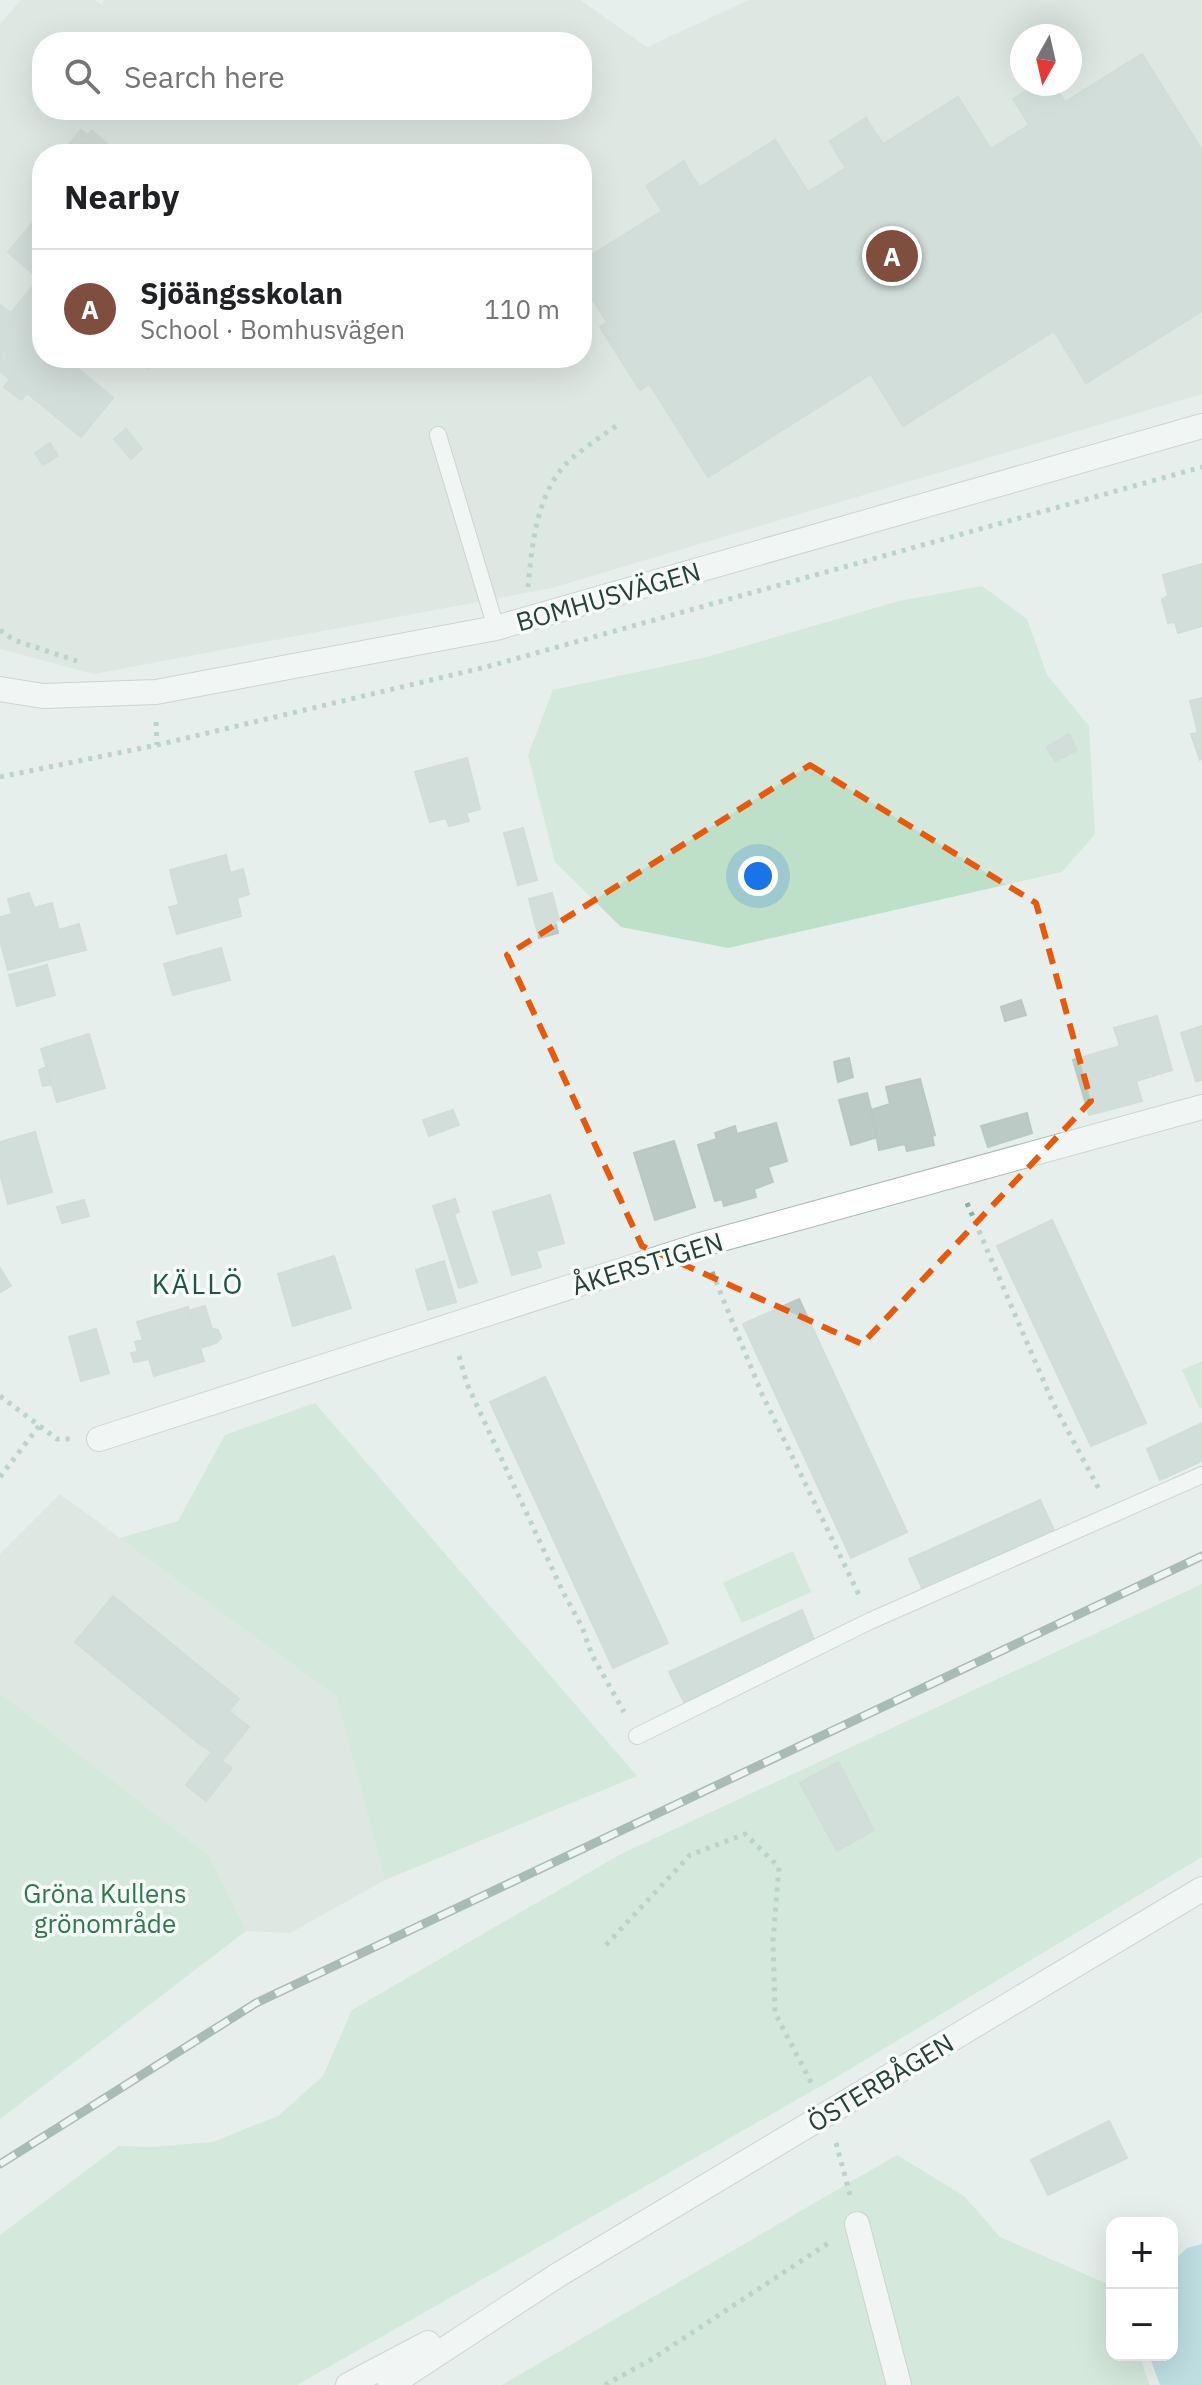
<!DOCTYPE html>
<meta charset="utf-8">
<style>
body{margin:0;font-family:"IBM Plex Sans",sans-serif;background:#f2f2f2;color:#202124}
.controls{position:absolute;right:24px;bottom:24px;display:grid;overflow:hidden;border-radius:16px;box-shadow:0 8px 32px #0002}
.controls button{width:72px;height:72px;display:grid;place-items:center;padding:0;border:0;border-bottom:2px solid #e0e0e0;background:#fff;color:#202124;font:40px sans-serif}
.compass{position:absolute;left:1010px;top:24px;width:72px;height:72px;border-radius:50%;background:#fff;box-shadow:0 8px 32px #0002;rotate:188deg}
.you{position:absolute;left:758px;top:876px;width:28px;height:28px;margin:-20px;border:6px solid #fff;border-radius:50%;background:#1a73e8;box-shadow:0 0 0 12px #1a73e833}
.badge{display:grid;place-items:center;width:52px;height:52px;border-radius:50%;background:#7f4e3f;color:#fff;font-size:26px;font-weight:700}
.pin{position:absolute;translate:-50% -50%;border:4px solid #fff;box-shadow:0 2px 8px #0006}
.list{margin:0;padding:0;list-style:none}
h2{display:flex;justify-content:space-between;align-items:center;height:104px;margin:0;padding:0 32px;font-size:34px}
h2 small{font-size:26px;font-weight:400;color:#757577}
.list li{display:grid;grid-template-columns:52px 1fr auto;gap:24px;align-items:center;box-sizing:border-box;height:120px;padding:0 32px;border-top:2px solid #e0e0e0}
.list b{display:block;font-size:30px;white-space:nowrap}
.list p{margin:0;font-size:26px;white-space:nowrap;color:#757577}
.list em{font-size:26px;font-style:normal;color:#757577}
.icon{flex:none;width:44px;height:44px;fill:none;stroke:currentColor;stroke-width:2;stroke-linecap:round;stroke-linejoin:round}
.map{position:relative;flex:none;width:1202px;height:2385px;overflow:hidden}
.search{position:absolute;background:#fff;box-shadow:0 8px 32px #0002;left:32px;top:32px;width:560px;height:88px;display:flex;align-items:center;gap:20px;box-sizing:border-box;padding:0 28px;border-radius:32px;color:#757577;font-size:30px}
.panel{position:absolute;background:#fff;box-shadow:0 8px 32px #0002;left:32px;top:144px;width:560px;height:224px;border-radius:32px}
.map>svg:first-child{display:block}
.built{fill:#d4dfda;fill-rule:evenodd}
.green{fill:#bfe0c8}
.water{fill:#8ec9d4}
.building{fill:#bbcac4;stroke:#b8c9c2;stroke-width:2}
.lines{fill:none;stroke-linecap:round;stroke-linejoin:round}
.lane-casing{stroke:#a8b8b2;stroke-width:18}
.street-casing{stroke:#a8b8b2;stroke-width:26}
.secondary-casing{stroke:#a4bbb3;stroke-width:26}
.path{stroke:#86b3a5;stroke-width:5;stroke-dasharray:4 6;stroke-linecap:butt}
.lane{stroke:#fff;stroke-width:16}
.street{stroke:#fff;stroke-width:24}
.secondary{stroke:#fff;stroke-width:24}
.rail-casing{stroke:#5f7d75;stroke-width:9}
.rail{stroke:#f7fbf9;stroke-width:6;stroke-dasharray:18;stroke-linecap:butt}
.marked{fill:none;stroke:#e8590c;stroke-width:6;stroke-dasharray:16 10;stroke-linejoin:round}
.labels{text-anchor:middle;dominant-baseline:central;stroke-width:7;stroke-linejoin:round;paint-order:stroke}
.street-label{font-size:26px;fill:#24423a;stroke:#f7fbf9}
.park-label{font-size:26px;fill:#2d7a4b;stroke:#f7fbf9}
.neighbourhood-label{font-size:28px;letter-spacing:2px;fill:#1f5548;stroke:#f7fbf9}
</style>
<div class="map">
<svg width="1202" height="2385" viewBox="0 0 1202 2385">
<rect width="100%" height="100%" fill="#e6efeb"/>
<path class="built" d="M21 0H95L102 5 104 0H580L647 47 749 0H1202V394L552 588 94 674 0 649V24ZM1022 36H1070V84H1022ZM42 42H582V110H42ZM42 154H582V358H42Z
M60 1494 336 1696 385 1880 290 1933 246 1931 209 1856 0 1693V1554Z"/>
<path class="green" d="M982 586 1027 619 1047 675 1089 726 1095 834 1062 872 728 948 621 927 555 862 528 755 553 690 707 657 899 601Z
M1202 1361V1408L1200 1409 1182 1370Z
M315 1403 637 1776 385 1880 336 1696 120 1538 178 1521 225 1435Z
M793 1551 811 1592 742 1623 723 1583Z
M1202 1584V1857L840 2075 297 2385H0V2235L119 2146 151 2147 213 2142 278 2116 323 2076 352 2010 621 1854Z
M0 1693 209 1856 246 1931 0 2119Z
M897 2155 964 2196 1000 2237 1112 2286V2355H1139L1150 2385H502Z"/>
<path class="water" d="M1202 2244V2385H1160L1149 2355H1172V2262L1187 2248Z"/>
<path class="building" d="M1142 54 1202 150V311L1086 383 1054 331 903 426 871 374 708 477 639 367 629 373 600 327 607 322 582 283V261L662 211 655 200 692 176 700 187 775 140 808 192 846 168 838 156 875 132 883 144 958 97 991 149 1029 125 1022 113 1058 91 1065 102Z
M1037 84H1053L1058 91 1022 113 1013 99Z
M866 118 875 132 838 156 830 141Z
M81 130 88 135 70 154 65 149Z
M92 131 119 154H72Z
M684 161 692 176 655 200 646 186Z
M41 213 42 323 34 332 42 339V358H65L113 398 81 437 0 371V305L11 313 39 279 8 252Z
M135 358H155L147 368Z
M639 367 649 384 640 390 629 373Z
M10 379 27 393 21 400 4 387Z
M126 429 142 449 131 459 114 439Z
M50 443 58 456 43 465 35 453Z
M1202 564V626L1178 633 1175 622 1168 623 1162 599 1168 596 1163 575Z
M1202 698V759L1200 760 1191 734 1198 733 1190 701Z
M1069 734 1077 750 1055 761 1047 747Z
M467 758 480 809 466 813 469 821 449 826 446 818 430 822 415 772Z
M523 828 537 880 518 885 504 833Z
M226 855 230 873 243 869 249 894 237 898 241 916 177 934 169 907 179 905 170 870Z
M29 893 34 908 52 903 65 955 8 970 0 940V917L12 914 8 899Z
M552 893 559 920 555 921 558 933 539 938 529 899Z
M79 924 86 950 65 955 59 930Z
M221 948 230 980 173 995 164 964Z
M47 965 55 995 17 1006 9 975Z
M1021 1000 1026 1015 1005 1021 1001 1007Z
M1157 1016 1172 1070 1136 1081 1142 1101 1089 1115 1073 1060 1120 1046 1114 1028Z
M1202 1026V1080L1196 1081 1181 1033Z
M89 1034 105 1088 57 1102 41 1049Z
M849 1058 853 1077 838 1082 834 1062Z
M47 1067 52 1084 43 1086 39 1070Z
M920 1079 935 1135 932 1136 934 1145 907 1151 905 1144 879 1150 871 1110 890 1104 886 1087Z
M867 1093 878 1137 851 1145 839 1100Z
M453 1110 459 1125 429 1136 423 1120Z
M1027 1113 1032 1133 988 1147 981 1126Z
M776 1123 787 1161 768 1167 773 1182 754 1189 756 1197 724 1206 722 1199 715 1201 698 1145 717 1139 715 1133 735 1126 737 1134Z
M35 1132 52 1192 8 1204 0 1173V1142Z
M674 1141 695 1207 655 1220 634 1153Z
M550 1195 564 1243 536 1251 541 1267 512 1275 493 1212Z
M455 1199 459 1212 454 1214 477 1282 459 1288 433 1206Z
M84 1200 89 1216 62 1223 57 1207Z
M1052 1220 1146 1423 1091 1446 997 1246Z
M334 1256 351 1308 293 1326 278 1274Z
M444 1261 456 1302 428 1310 416 1270Z
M0 1268 11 1286 0 1292Z
M799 1299 907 1532 851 1558 743 1324Z
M205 1306 212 1329 218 1330 221 1338 216 1343 200 1348 188 1311Z
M188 1307 204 1361 154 1376 149 1359 134 1362 131 1353 138 1352 135 1342 143 1340 137 1322Z
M96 1329 109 1373 81 1381 69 1337Z
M545 1377 668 1643 613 1668 490 1402Z
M1202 1423V1461L1160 1480 1147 1449Z
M1040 1500 1054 1530 923 1590 909 1559Z
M113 1596 239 1699 201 1745 75 1642Z
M802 1610 815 1642 684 1702 669 1672Z
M229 1711 249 1727 222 1761 232 1768 206 1801 186 1785 212 1752 201 1745Z
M838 1762 874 1830 837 1851 800 1783Z
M1109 2121 1127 2158 1048 2195 1031 2160Z"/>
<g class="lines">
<defs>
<path id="lane" d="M438 435 496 628
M637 1736 870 1621 1202 1475"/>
<path id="street" d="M0 689 43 696 156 692 496 628 1202 426
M99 1439 700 1245 1202 1107
M857 2224 899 2385"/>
<path id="secondary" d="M348 2385 428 2343
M390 2385 558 2275 1202 1889"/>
</defs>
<use href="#lane" class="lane-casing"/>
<use href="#street" class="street-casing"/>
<use href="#secondary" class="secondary-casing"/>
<path class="path" d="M528 587C532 543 537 489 572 458 587 446 603 435 619 424
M0 630 14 640 77 661
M156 722 157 745
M0 777 157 745 486 667 1202 467
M967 1203 1053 1403 1100 1491
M712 1272 762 1394 860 1597
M459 1356 467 1384 563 1592 582 1627 592 1655 624 1712
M0 1396 57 1439H70
M0 1477 39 1426
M606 1945 690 1855 745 1834 779 1867 773 1940 775 2013 813 2086
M836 2143 850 2195
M605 2385 652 2359 830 2242"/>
<use href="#lane" class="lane"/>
<use href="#street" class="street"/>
<use href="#secondary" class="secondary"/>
<defs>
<path id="rail" d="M0 2164 256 2003 1202 1556"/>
</defs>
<use href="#rail" class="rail-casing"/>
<use href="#rail" class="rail"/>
</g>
<path d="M0 0H1202V2385H0ZM810 765 1036 903 1091 1101 862 1344 642 1246 507 955Z" fill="#e6efeb" fill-opacity=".55" fill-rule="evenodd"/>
<path class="marked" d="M810 765 1036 903 1091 1101 862 1344 642 1246 507 955Z"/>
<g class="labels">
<g class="street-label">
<text transform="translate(608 596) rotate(-16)">BOMHUSVÄGEN</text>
<text transform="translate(647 1263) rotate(-17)">ÅKERSTIGEN</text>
<text transform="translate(880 2082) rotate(-31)">ÖSTERBÅGEN</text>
</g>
<g class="park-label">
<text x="105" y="1893">Gröna Kullens<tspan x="105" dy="30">grönområde</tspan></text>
</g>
<g class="neighbourhood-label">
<text x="198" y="1283">KÄLLÖ</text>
</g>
</g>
</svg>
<div class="controls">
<button>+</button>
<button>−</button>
</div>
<svg class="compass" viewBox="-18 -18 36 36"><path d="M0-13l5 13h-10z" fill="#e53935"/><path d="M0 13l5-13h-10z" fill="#757577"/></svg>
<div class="you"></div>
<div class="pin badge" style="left:892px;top:256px">A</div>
<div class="search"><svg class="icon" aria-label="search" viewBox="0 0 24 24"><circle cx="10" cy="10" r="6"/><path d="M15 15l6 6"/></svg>Search here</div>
<section class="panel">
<h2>Nearby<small></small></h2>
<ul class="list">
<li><span class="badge">A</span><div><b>Sjöängsskolan</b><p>School · Bomhusvägen</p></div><em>110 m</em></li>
</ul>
</section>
</div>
